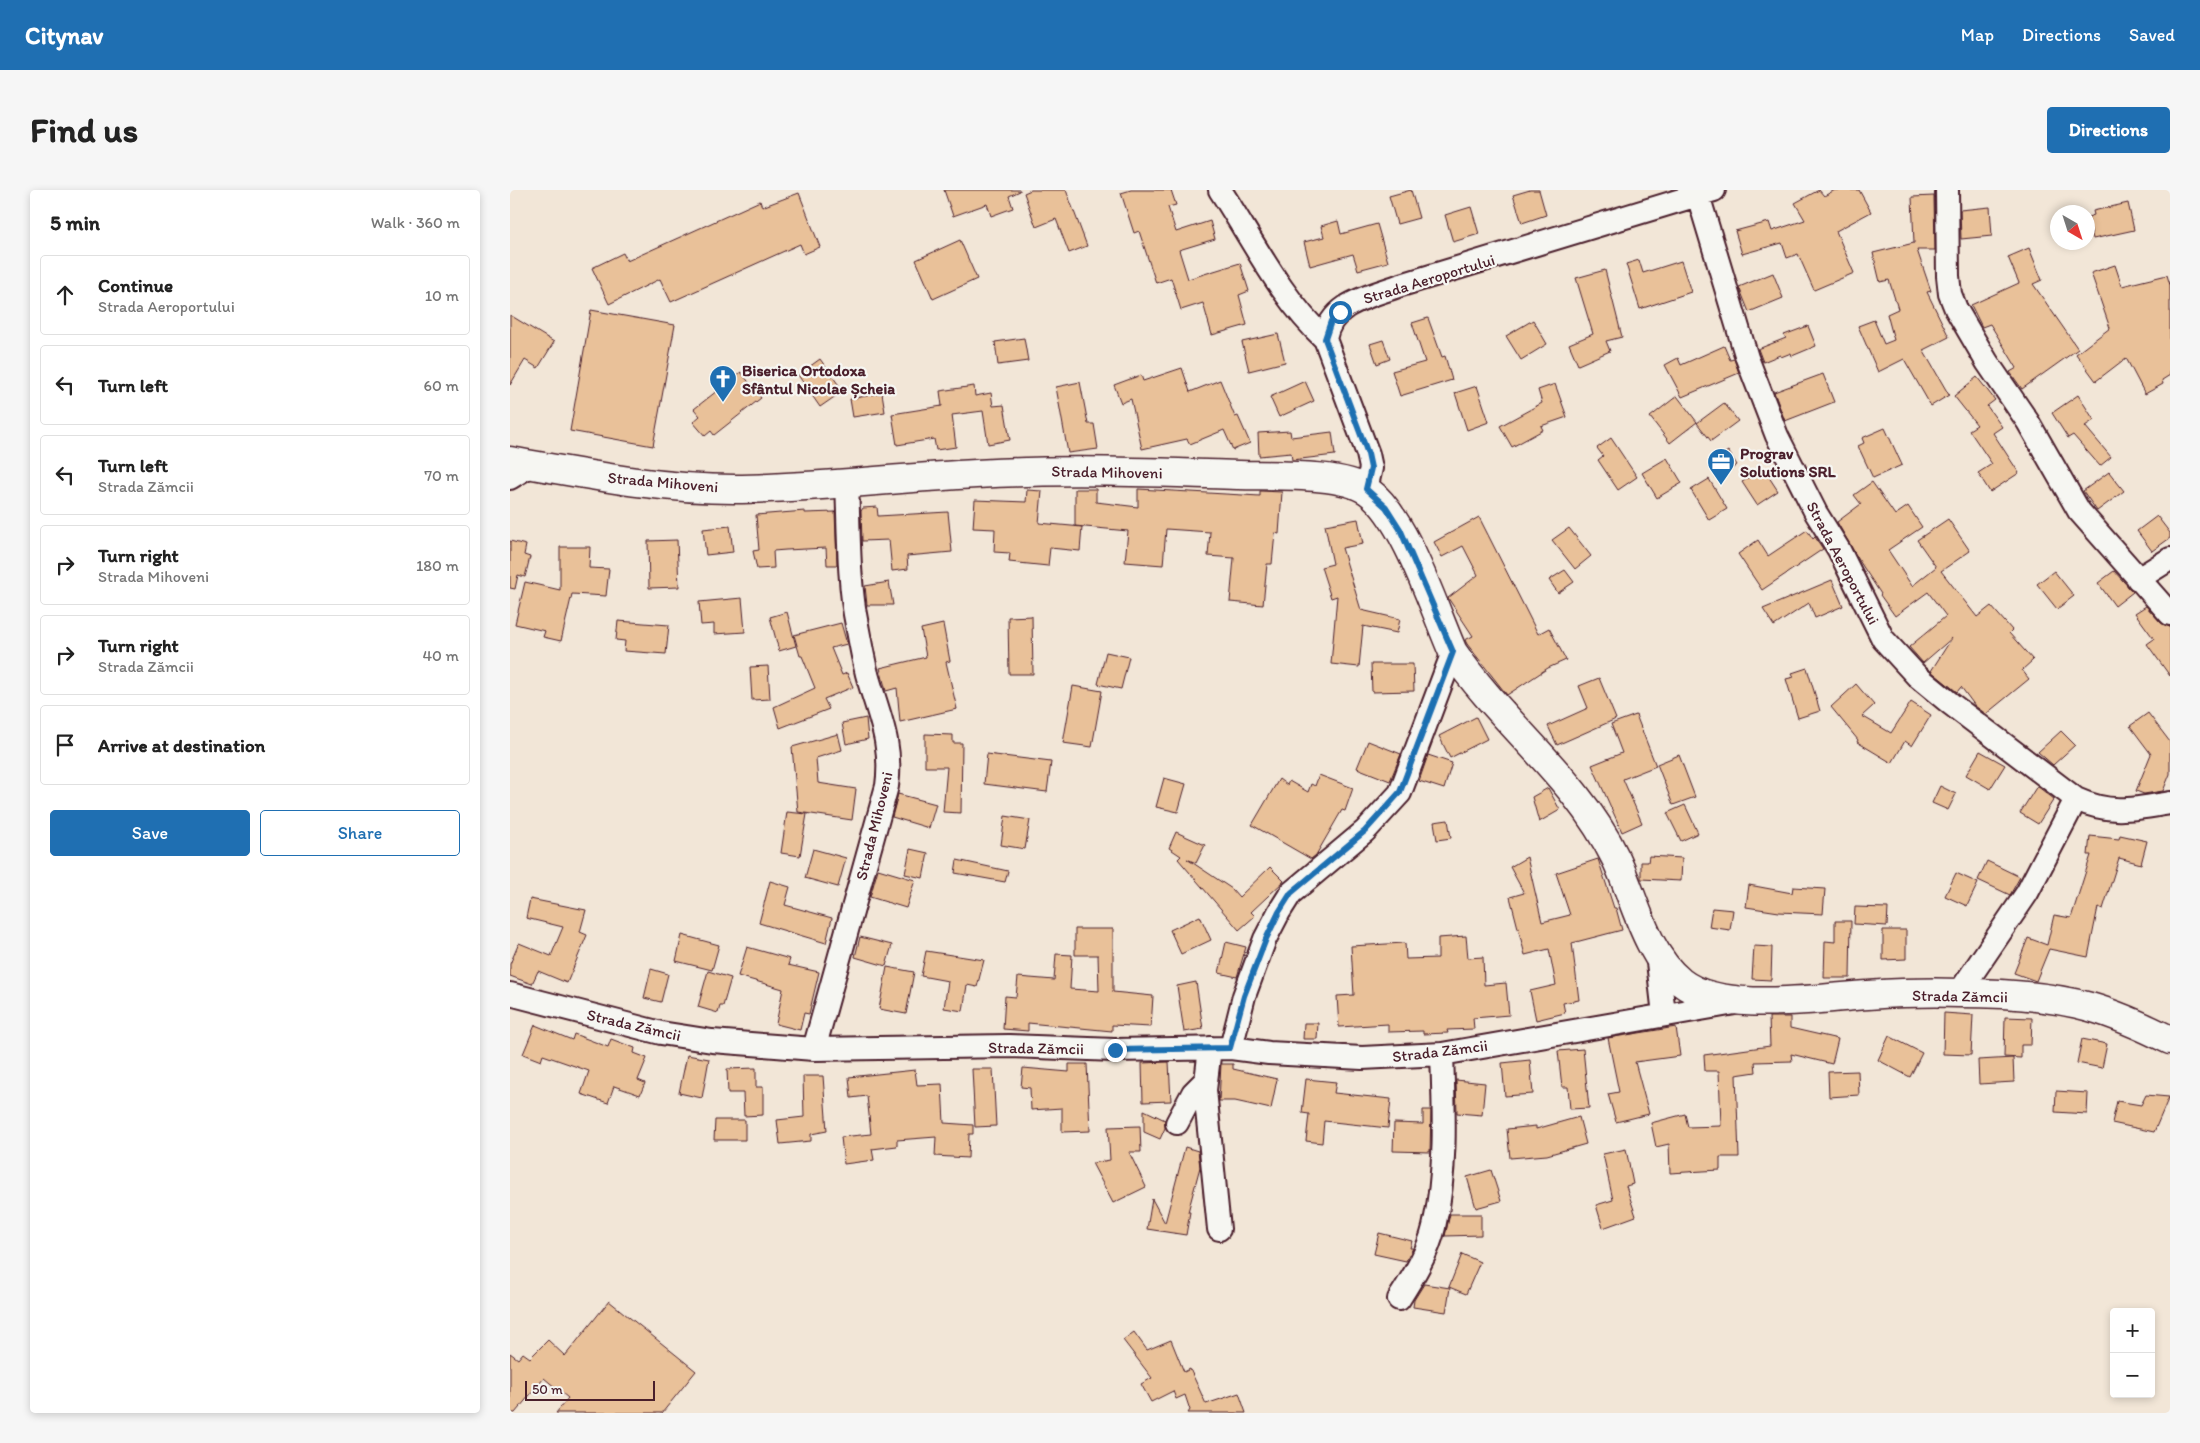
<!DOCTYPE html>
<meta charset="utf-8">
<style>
body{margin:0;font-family:Itim,sans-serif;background:#f6f6f6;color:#222}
.controls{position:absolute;right:15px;bottom:15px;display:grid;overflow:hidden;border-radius:5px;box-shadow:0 2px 8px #0003}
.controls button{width:45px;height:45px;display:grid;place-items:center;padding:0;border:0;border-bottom:1px solid #e0e0e0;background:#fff;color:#222;font:25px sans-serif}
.compass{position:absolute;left:1540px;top:15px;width:45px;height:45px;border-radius:50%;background:#fff;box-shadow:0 2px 8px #0003;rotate:141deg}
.scale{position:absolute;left:15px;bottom:12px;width:130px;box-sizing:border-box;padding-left:5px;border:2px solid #4a1f2b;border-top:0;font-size:14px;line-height:18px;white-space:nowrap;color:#4a1f2b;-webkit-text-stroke:4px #f6f6f2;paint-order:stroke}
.stop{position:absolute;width:15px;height:15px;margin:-11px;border:4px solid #1f6fb2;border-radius:50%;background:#fff}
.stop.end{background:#1f6fb2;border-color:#fff;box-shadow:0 1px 5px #0008}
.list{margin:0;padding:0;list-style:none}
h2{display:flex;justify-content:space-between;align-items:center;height:65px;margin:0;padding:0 20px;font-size:21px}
h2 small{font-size:16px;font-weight:400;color:#767676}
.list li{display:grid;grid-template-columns:32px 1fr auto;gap:15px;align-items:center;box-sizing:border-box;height:80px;margin:0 10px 10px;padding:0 10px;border:1px solid #e0e0e0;border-radius:5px}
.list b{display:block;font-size:19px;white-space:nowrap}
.list p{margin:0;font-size:16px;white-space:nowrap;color:#767676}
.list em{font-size:16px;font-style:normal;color:#767676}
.actions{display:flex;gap:10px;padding:15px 20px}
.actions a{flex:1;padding:11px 0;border:1px solid #1f6fb2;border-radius:5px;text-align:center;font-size:18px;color:#1f6fb2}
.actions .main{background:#1f6fb2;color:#fff}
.icon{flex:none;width:28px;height:28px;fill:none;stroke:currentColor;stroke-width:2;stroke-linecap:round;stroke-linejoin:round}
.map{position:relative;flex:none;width:1660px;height:1223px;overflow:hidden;border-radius:5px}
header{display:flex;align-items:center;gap:30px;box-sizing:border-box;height:70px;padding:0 25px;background:#1f6fb2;color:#fff}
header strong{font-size:24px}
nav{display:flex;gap:28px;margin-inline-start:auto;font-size:18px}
.intro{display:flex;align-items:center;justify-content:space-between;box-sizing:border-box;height:120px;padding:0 30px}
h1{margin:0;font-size:35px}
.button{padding:12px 22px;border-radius:5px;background:#1f6fb2;color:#fff;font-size:18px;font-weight:700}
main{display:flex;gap:30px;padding:0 30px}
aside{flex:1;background:#fff;border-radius:5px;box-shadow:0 2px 8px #0003}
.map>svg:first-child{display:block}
.building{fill:#e9c199;stroke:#4a1f2b}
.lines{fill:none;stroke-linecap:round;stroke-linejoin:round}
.minor-casing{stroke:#4a1f2b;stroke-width:26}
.major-casing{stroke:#4a1f2b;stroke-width:31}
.minor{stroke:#f6f6f2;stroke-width:22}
.major{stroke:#f6f6f2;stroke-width:28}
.route{stroke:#1f6fb2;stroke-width:6}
.labels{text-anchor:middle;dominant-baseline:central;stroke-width:4.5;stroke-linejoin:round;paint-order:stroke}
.street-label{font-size:16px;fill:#4a1f2b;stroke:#f6f6f2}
.poi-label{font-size:16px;font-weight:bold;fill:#4a1f2b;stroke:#f6f6f2;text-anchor:start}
</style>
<header>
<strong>Citynav</strong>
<nav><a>Map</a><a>Directions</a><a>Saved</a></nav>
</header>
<div class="intro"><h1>Find us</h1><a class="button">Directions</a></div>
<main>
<aside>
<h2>5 min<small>Walk · 360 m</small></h2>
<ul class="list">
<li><svg class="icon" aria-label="ahead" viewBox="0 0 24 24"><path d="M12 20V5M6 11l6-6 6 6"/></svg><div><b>Continue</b><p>Strada Aeroportului</p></div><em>10 m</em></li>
<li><svg class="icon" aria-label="left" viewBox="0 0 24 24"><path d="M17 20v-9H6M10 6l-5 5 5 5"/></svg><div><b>Turn left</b></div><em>60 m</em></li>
<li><svg class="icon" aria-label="left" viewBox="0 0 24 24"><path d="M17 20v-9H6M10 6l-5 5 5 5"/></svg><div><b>Turn left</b><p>Strada Zămcii</p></div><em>70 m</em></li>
<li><svg class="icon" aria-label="right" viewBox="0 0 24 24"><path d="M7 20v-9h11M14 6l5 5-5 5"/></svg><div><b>Turn right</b><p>Strada Mihoveni</p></div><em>180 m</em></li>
<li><svg class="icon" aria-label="right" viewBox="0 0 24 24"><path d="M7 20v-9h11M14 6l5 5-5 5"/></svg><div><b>Turn right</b><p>Strada Zămcii</p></div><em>40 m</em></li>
<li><svg class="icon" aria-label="arrive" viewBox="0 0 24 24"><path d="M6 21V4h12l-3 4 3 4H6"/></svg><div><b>Arrive at destination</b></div></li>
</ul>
<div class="actions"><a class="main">Save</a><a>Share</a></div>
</aside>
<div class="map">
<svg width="1660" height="1223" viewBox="0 0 1660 1223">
<rect width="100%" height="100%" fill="#f2e6d7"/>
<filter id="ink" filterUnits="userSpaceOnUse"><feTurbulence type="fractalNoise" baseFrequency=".02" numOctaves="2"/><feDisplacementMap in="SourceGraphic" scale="10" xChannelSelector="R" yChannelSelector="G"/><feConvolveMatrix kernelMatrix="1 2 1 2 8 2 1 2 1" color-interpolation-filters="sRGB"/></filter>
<g filter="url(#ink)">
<path class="building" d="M434 0H510V1L499 6 503 18 481 26 477 14 443 26Z
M521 0H556L577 56 559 63 546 29 526 37 514 3Z
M621 0H661L666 15 658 17 666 42 700 31 705 49 669 60 678 89 730 73 739 101 729 105 737 135 702 145 693 113 671 120 661 88 646 93 629 41 624 43 611 3Z
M901 0 909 28 887 34 879 6Z
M1020 0H1029L1036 25 1012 33 1003 5Z
M1309 0 1314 6 1325 0H1349L1361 22 1326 41 1344 83 1304 100 1288 64 1277 68 1272 53 1232 64 1225 41 1259 32 1262 41 1295 30 1285 13Z
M289 3 310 57 294 64 290 54 161 112 150 89 99 114 82 78 113 63 117 71 250 11 252 17Z
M1424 6 1425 60H1407L1421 101 1417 102 1439 147 1413 160 1439 205 1421 216 1394 169 1368 182 1348 136 1364 130 1374 154 1384 150 1377 124 1388 119 1379 90 1370 92 1363 63 1404 53 1402 7Z
M1618 13 1624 40 1583 49 1578 27 1584 25 1583 21Z
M961 17 969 44 943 52 935 25Z
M1480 17 1482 46 1451 49 1450 20Z
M828 31 831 44 867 34 878 72 848 80 843 64 800 76 794 52 814 47 811 36Z
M450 50 467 89 423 109 406 70Z
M1519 58 1532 90 1523 94 1568 159 1512 199 1500 182 1507 178 1480 134 1472 137 1461 115 1509 93 1498 67Z
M1129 70 1133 83 1171 71 1181 102 1130 119 1116 74Z
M1605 75 1612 96 1657 85 1660 95V185L1652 190 1653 194 1635 204 1616 168 1586 191 1566 164 1600 138 1581 83Z
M1095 80 1112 147 1096 151 1100 161 1068 175 1059 154 1083 144 1066 88Z
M1263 83 1273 108 1239 122 1229 97Z
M81 120 165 135 143 256 60 241Z
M0 125 44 152 28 178 15 170 0 195Z
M918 128 932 167 935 166 942 190 890 206 882 181 915 172 902 133Z
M1023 130 1037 154 1011 170 996 146Z
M1298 136 1306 156 1282 166 1281 163 1271 167 1270 165 1253 172 1248 159 1276 148 1274 145Z
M768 144 775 172 739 181 732 152Z
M514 148 518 171 488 175 485 152Z
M873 150 880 169 867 174 860 154Z
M1214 156 1220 170 1224 169 1229 183 1172 207 1155 175 1168 168 1171 175Z
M310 169 333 201 310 217 288 185Z
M672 178 680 202 710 190 725 227 728 226 740 253 723 260 714 240 680 254 677 249 632 259 621 209 611 213 604 195 631 185 633 191Z
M231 182 251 208 204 245 201 241 195 246 183 232 190 226 184 219Z
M1313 184 1324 212 1275 231 1264 202Z
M1467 187 1485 210 1477 216 1492 237 1483 243 1509 283 1480 302 1468 283 1482 274 1459 240 1467 235 1444 206Z
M795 191 804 211 769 227 760 207Z
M570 192 578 234H584L588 259 558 263 546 197Z
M1045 194 1057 227 1031 236 1033 240 1002 257 990 236 1032 213 1028 200Z
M464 196 465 206 481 203 483 216 494 215 500 250 478 254 473 221 442 225 446 257 426 260 424 249 387 255 382 224 432 216 430 201Z
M967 196 979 232 957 240 945 203Z
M372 203 375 222 343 227 340 209Z
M1568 205 1584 230 1575 236 1601 267 1590 276 1563 245 1558 248 1542 223Z
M1167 206 1187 232 1160 253 1140 227Z
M1214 213 1228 231 1201 251 1187 233Z
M1375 238 1392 275 1363 288 1348 256 1354 253 1352 248Z
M780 241 781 247 822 242 825 265 782 270 781 263 749 266 748 243Z
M1101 248 1127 287 1108 300 1088 270 1093 266 1087 258Z
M1218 261 1227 275 1207 289 1198 275Z
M1157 268 1172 293 1147 308 1132 283Z
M1253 278 1268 301 1247 315 1232 292Z
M1599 282 1614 301 1587 321 1573 301Z
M1199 289 1217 319 1199 330 1181 300Z
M1362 292 1385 325 1398 316 1412 337 1378 360 1402 396 1426 377 1407 350 1438 329 1460 361 1431 381 1467 427 1481 416 1502 440 1499 443 1523 470 1512 480 1519 489 1476 524 1465 516 1451 497 1447 502 1421 481 1442 448 1413 473 1399 457 1436 426 1418 402 1385 426 1370 405 1371 404 1350 372 1327 332 1351 314 1344 305Z
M565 299H586V312L628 317V299L750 306V301L772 302 769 344 765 343 762 374H757L753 415 720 412 724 368 698 366 700 342 656 339 653 375 615 372 618 341 565 336Z
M517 300 532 301 529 333 572 337 570 361 540 358 538 376 499 372 500 363 484 362 485 339 463 338 465 310 516 312Z
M367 317 368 326 438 322 442 362 397 366 398 379 382 381 379 350 352 351 351 321 353 318Z
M295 321V323L325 322 327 375H317L316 358 276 360 263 361 264 378 247 379 243 361 249 360 246 325Z
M1647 326 1660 343V348L1642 361 1627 341Z
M969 327 1028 444 1039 438 1056 470 1038 478 997 505 957 454 955 450 963 446 938 408 968 385 953 356 932 367 924 352Z
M848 329 853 354 832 358 851 420 890 429 887 443 853 436 849 477 821 474 827 406 821 408 811 377 823 374 815 335Z
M220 336 223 362 196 365 193 339Z
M1059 338 1081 366 1065 379 1042 350Z
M1297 340 1303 349 1305 347 1313 359 1252 400 1228 364 1248 350 1258 366Z
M167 350 169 397 139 398 138 351Z
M0 351 16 355 14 365 20 367 15 387 8 385 5 399 0 398Z
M50 357H80L79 378 99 379 96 406 62 404 51 451 33 447 35 441 5 434 15 392 50 400Z
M1055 380 1064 392 1048 403 1039 390Z
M1544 381 1564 406 1547 419 1527 394Z
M1604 381 1623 402 1605 416 1588 393Z
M1322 390 1333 416 1305 428 1299 413 1264 436 1253 419Z
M379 392 383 415H357L355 396Z
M232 408 235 442 204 444V434L191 435 189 412Z
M1636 416 1651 433 1660 437V486L1637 454 1644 449 1625 423Z
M277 422 286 456 269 461 260 427Z
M522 426 523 484H499L498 427Z
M108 431 159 435 156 464 114 461 115 451 106 450Z
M331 433 337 454 321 458 332 485 337 483 343 497 314 509 319 519 270 538 264 517 305 498 292 466H290L284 445Z
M433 434 440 471 436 472 447 519 390 532 387 498 376 501 370 478 416 467 411 439Z
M596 462 619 467 611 499 588 494Z
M861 474H903L904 501 862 502Z
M258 476 260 509 242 510 240 477Z
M1297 478 1310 521 1288 528 1276 489 1284 487 1282 483Z
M1089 488 1106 529 1047 555 1038 536 1078 518 1069 496Z
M1346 494 1364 515 1352 526 1381 543 1401 512 1421 525 1402 556 1395 551 1382 573 1347 552 1348 550 1321 517Z
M563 496 592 501 582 557 553 553Z
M1638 523 1660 552V584L1653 601 1634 604 1626 601 1641 564 1620 536Z
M1126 525 1146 576 1113 589 1132 633 1112 642 1082 575 1112 563 1101 534Z
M966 527 977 549 940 568 929 546Z
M356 528 358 549 336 554 332 533Z
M1551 541 1565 555 1543 575 1528 562Z
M328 544 332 560 306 568 308 593 346 599 342 630 288 622 282 557Z
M415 544 443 545V553H452L451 623 433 622 437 577H415Z
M858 551 891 564 880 591 847 578Z
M1470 561 1495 575 1480 599 1456 585Z
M477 564 541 572 537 602 474 594Z
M918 565 942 573 934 599 909 591Z
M1169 565 1185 607 1163 615 1147 574Z
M809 585 843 598 835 621 832 620 806 665 801 669 742 635 769 589 777 595 779 591 798 602 801 594 805 596Z
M654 588 676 594 668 622 646 617Z
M1430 596 1446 604 1438 620 1422 613Z
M1527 596 1544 609 1528 634 1510 623Z
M1038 598 1050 620 1029 632 1022 607Z
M388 604 426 614 419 638 382 627Z
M1175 615 1188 643 1171 651 1157 623Z
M277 622 297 624 290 666 271 663Z
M495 626 520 630 515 659 491 655Z
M938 630 941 648 927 650 924 632Z
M666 642 695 655 686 673 677 669 722 699 729 707 760 677 774 691 741 722 745 726 729 740 668 669 671 666 659 658Z
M1610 645 1637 651 1631 674 1609 668 1593 719 1588 717 1578 767 1539 759 1526 791 1504 783 1518 748 1537 755 1544 725 1561 728 1581 665H1578L1580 646 1609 649Z
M303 659 336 668 328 697 295 688Z
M400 659 418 663 413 688 395 684Z
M1139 666 1172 668 1171 691 1131 689V672H1138Z
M1017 667 1032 732 1060 725 1046 683 1088 669 1104 718H1106L1112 740 1062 753 1069 810 1053 813 1055 823 1026 830 1020 801 1046 795 1039 759 1015 765 1000 707 1014 703 1000 677Z
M447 670 498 681 495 692 445 683Z
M1477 671 1510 687 1500 705 1468 690Z
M368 679 405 690 396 718 360 707Z
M1446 683 1468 693 1457 716 1435 706Z
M260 691 280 697 275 715 322 728 316 753 249 733Z
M1239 695 1282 703 1283 697 1315 699 1313 724 1269 722 1236 717Z
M20 709 76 720 70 742 77 745 57 793 28 781 22 794 0 786V774L9 753 41 766 53 737 16 728Z
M1345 717 1378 718 1377 736 1344 734Z
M1202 718 1223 720 1220 740 1199 737Z
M690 726 701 750 671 764 660 740Z
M1325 731H1341L1340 788H1314L1315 751 1325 752Z
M565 739H603V802L643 806 641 837 602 835V841L518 833V841L493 839 495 806 506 807 508 787 544 790 546 764 562 765 560 799 589 801 588 765H565Z
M1373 740H1396V769L1373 770Z
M172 745 209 755 202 780 166 771Z
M956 746 958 768 973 767 974 795 996 793 999 825 963 828 964 839 937 840 938 843 913 844V841L878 842V834L829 837 827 806 844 805 841 756 895 753 896 769 928 768V748Z
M350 747 382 755 376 776 345 767Z
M716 752 736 757 727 787 709 783Z
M1244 756 1262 757 1261 790 1242 789Z
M237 757 280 769 278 775 309 782 299 824 294 823 290 840 266 834 273 799 228 786Z
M416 761 474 770 467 797 457 795 453 821 434 818 438 791 411 786Z
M377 777 404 782 396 824 369 819Z
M141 779 158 784 151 812 134 808Z
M198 781 221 788 213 816H210L208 823 188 817Z
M686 792 693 839 674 842 667 796Z
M1434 823 1463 825 1461 865 1433 864Z
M1259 827H1280V838L1328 849 1322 874 1281 864 1282 871 1245 872 1246 882 1226 885 1229 967H1210V980L1160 983 1159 954 1146 957 1141 933 1175 924 1178 937 1211 936 1209 881H1195L1194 865 1260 856Z
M1495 827 1522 828 1521 855H1511V868L1494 867Z
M794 833H808L807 849H793Z
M25 835 62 850 64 844 98 857 101 849 125 858 124 863 137 868 128 890 135 893 130 905 104 896 98 913 71 904 79 881 33 865 31 871 13 864Z
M1166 837 1170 866 1125 872 1139 924 1106 932 1098 904 1109 902 1098 848Z
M1379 846 1412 863 1400 887 1368 870Z
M1572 849 1597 854 1592 878 1567 873Z
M1073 859 1079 918 1060 919 1058 897H1052L1048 861Z
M177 865 199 869 192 908 169 903Z
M1503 868 1504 892 1469 894 1468 870Z
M1020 870 1023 904 995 906 992 873Z
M659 872 661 911 633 912 632 873Z
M559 874H577L580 941 552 942V918L521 920 520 898 511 897 513 878 559 882Z
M711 874H723V879L767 889 761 919 725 911H709Z
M246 878V897H253V925L234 926 233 903H218L217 879Z
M462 879H483L486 936 465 937Z
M405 880 407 895 432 894 434 933 463 935V944H459L458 968 425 966 426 947 387 950V956L362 959 364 970 334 974 331 947 361 944 357 906 341 908 339 887Z
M1348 881 1349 905 1319 907 1318 882Z
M293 886H313L317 941 301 944V951L270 954 267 930 294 927Z
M796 889 826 892 824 903 881 909 878 938 814 931 812 953 796 951 799 924 792 923Z
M946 890 975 893 972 925 947 923Z
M1546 901 1578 903 1577 924 1545 922Z
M1636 905 1659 907 1644 942 1602 933 1607 911 1631 915Z
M634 920 655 930V938L650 949 634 942Z
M913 920H921L920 962 883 961 884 933 913 934Z
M1069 927 1076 954 1037 965 1000 968 997 939 1026 936V939Z
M205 930H235V950H204Z
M630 936 631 962H619L636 997 603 1013 582 973 600 970 598 937Z
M675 957 688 961 690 977 678 1022H680L676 1045 637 1039 642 1009 655 1033Z
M1116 959 1123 994 1116 996 1126 1026 1093 1038 1086 1015 1103 1010 1093 964Z
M981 980 991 1011 966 1018 957 987Z
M940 1024H971V1045L935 1046Z
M869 1043 902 1051 900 1058H903L896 1071 864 1064Z
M952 1064 970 1072 956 1104 939 1097Z
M914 1094 940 1098 936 1122 903 1117 904 1110Z
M99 1111 186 1181 152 1223H46L58 1208 34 1188 5 1223H0V1163L8 1169 13 1163 20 1168 38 1150 55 1166Z
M624 1142 637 1160 661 1150 674 1182 680 1179 696 1214 729 1203 736 1223H678L680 1220 675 1205 666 1209 663 1201 641 1212 631 1194 642 1188 613 1150Z"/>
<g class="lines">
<defs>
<path id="minor" d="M710 0C742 49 772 110 815 149
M1437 0 1438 86 1440 104 1446 119 1477 172 1518 232 1569 321 1660 424
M1188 5 1237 168 1267 246 1306 323 1329 360 1373 449 1407 486 1441 514 1566 609C1601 625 1624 619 1660 613
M0 288 21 275
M856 299 861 278 858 264 815 149C821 113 858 107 888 96L1204 0
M1628 389 1660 369
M1147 763 1154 825
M1449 803 1517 703 1566 609
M0 804 151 843 202 851 304 859 499 856 605 860 721 858 759 863 852 868 932 864 1225 813
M700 858 695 900 709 1039
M721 858 734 806 755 749 769 722 781 703 855 641 890 603 943 462
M304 859 377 596C383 552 368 524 357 484 353 468 350 451 347 435 338 392 339 337 337 293
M667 933 683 903 696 890
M889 1109C903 1087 918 1063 924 1037 937 981 934 920 932 864"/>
<path id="major" d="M0 271C74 284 149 299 224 299 305 298 385 288 466 284 554 279 641 282 729 285 761 286 832 282 858 301 895 327 924 419 943 462 993 535 1067 588 1106 669 1125 709 1135 763 1171 792 1211 824 1309 808 1358 805 1388 803 1419 802 1449 803 1490 803 1541 806 1580 817 1608 825 1634 837 1660 850"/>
</defs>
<use href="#minor" class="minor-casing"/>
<use href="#major" class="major-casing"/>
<use href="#minor" class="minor"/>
<use href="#major" class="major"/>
</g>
</g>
<g class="lines" filter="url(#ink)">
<path class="route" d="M605 860 720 858 734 806 756 749 769 722 781 703 855 641 890 602 943 462 890 339 876 317 856 299 861 278 858 264 815 149 821 131 830 122"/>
</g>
<defs>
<symbol id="church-pin" viewBox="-11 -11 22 30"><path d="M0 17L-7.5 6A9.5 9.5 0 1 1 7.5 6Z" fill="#1f6fb2" stroke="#f6f6f2"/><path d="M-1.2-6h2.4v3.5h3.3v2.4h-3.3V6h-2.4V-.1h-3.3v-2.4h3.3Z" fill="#fff"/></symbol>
<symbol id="office-pin" viewBox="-11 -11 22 30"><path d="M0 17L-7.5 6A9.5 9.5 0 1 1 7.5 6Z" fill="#1f6fb2" stroke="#f6f6f2"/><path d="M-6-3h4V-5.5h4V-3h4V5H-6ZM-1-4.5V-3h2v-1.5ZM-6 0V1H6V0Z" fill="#fff"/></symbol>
</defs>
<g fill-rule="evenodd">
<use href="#church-pin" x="197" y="173" width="32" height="43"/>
<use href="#office-pin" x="1195" y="256" width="32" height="43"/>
</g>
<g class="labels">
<g class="street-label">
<text transform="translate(919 89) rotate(-17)">Strada Aeroportului</text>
<text transform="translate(597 282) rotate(1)">Strada Mihoveni</text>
<text transform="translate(153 292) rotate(5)">Strada Mihoveni</text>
<text transform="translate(1333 373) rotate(62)">Strada Aeroportului</text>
<text transform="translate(364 636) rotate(-76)">Strada Mihoveni</text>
<text transform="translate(1450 806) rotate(1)">Strada Zămcii</text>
<text transform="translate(124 835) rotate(13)">Strada Zămcii</text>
<text transform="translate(526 858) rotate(1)">Strada Zămcii</text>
<text transform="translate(930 861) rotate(-7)">Strada Zămcii</text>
</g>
<g class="poi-label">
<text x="232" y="180">Biserica Ortodoxa<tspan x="232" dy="18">Sfântul Nicolae Șcheia</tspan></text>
<text x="1230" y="263">Prograv<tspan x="1230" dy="18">Solutions SRL</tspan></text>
</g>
</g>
</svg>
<div class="controls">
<button>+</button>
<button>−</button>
</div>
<svg class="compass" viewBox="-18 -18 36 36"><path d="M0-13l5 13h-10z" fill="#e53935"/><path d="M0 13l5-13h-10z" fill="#767676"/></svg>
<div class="scale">50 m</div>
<div class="stop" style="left:830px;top:122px"></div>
<div class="stop end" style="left:605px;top:860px"></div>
</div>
</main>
